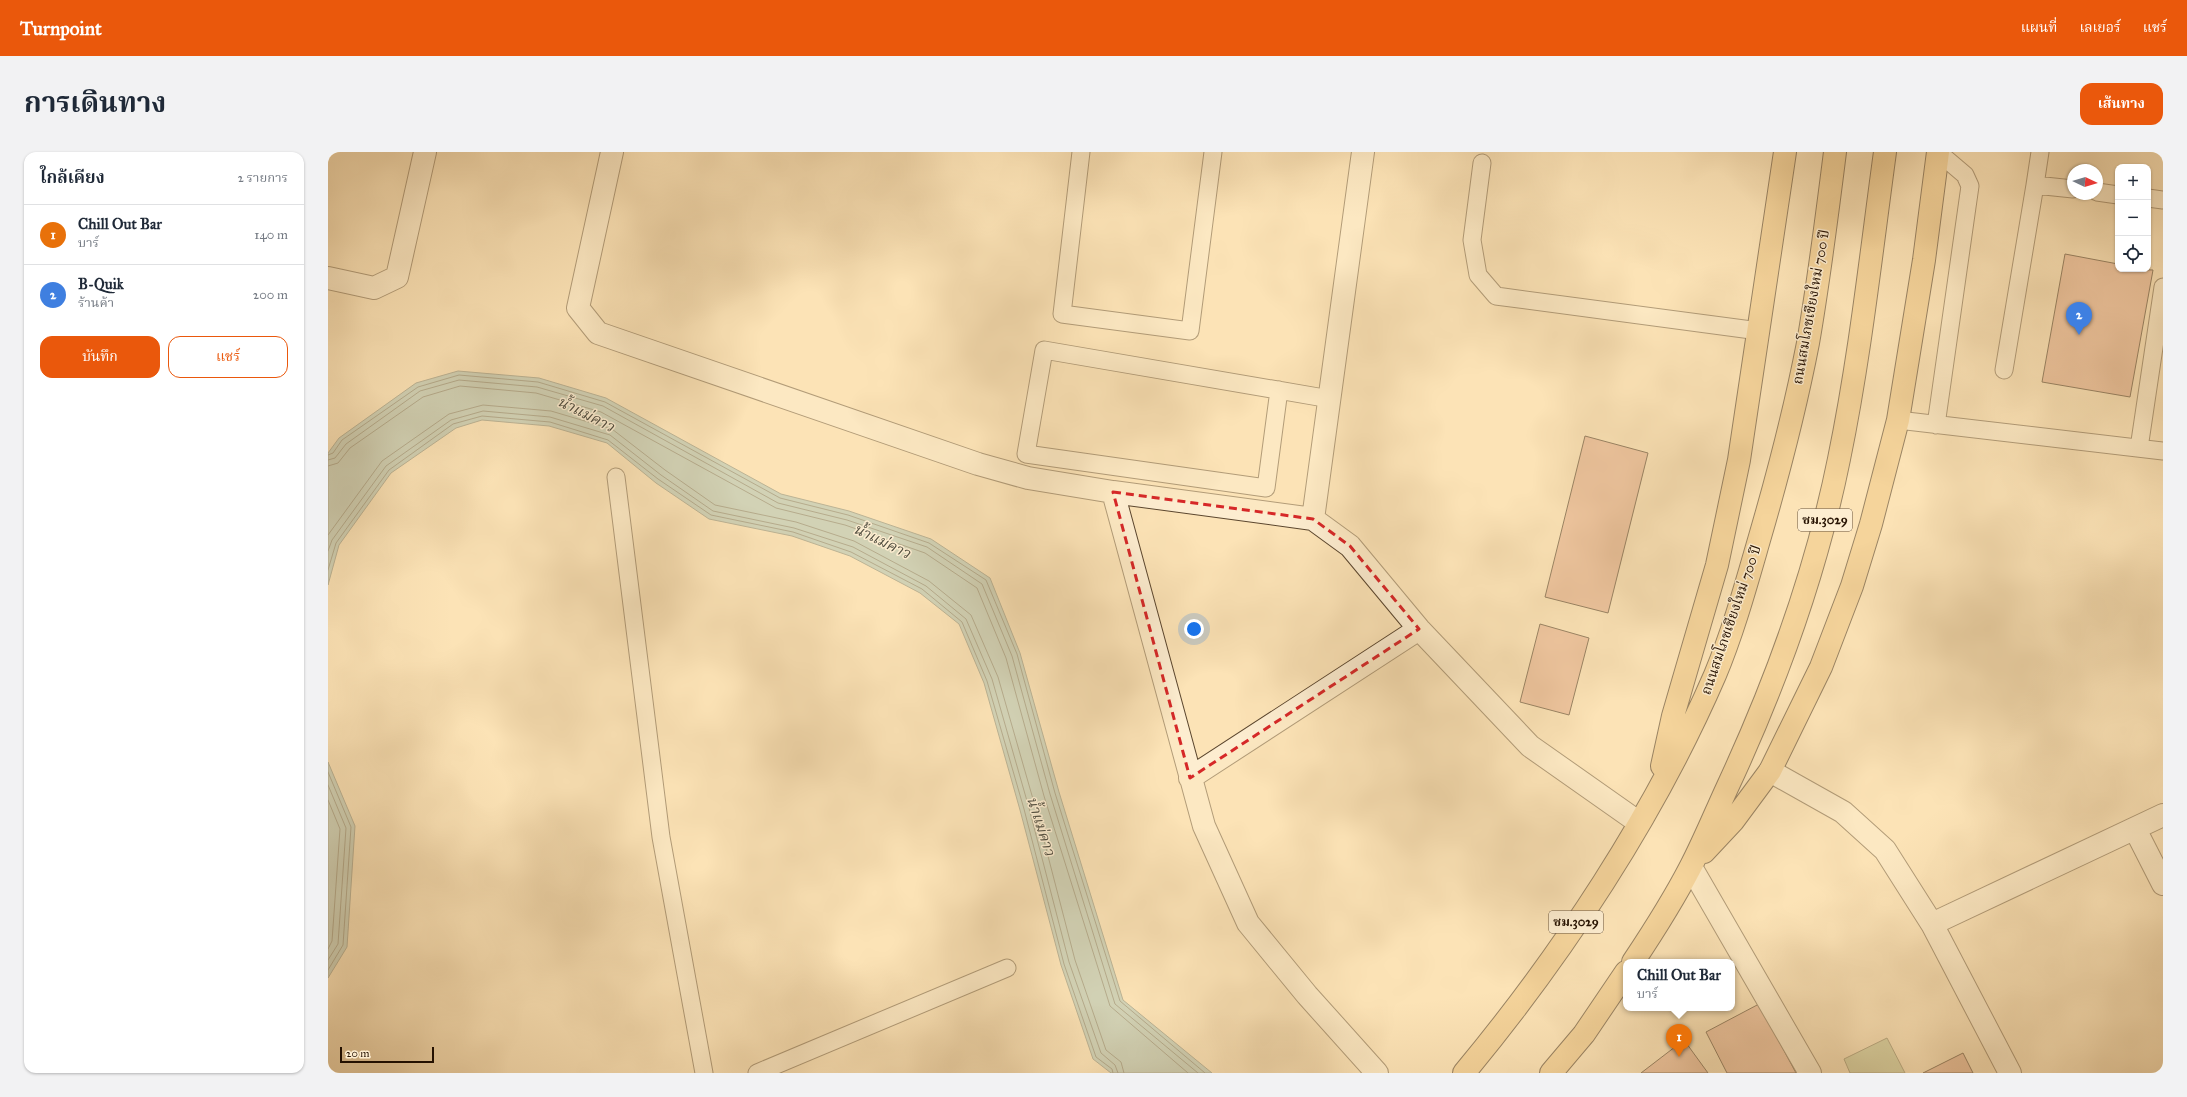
<!DOCTYPE html>
<html lang="th">
<meta charset="utf-8">
<style>
body{margin:0;font-family:"IM FELL Great Primer","Noto Serif Thai",serif;background:#f2f2f3;color:#1f2937}
.controls{position:absolute;right:12px;top:12px;display:grid;overflow:hidden;border-radius:8px;box-shadow:0 1px 3px #0004}
.controls button{width:36px;height:36px;display:grid;place-items:center;padding:0;border:0;border-bottom:1px solid #e0e1e3;background:#fff;color:#1f2937;font:20px sans-serif}
.compass{position:absolute;left:1739px;top:12px;width:36px;height:36px;border-radius:50%;background:#fff;box-shadow:0 1px 3px #0004;rotate:94deg}
.scale{position:absolute;left:12px;bottom:10px;width:94px;box-sizing:border-box;padding-left:4px;border:2px solid #251101;border-top:0;font-size:11px;line-height:14px;white-space:nowrap;color:#251101;-webkit-text-stroke:3px #fdedd0;paint-order:stroke}
.you{position:absolute;left:866px;top:477px;width:14px;height:14px;margin:-10px;border:3px solid #fff;border-radius:50%;background:#1a73e8;box-shadow:0 0 0 6px #1a73e833}
.badge{display:grid;place-items:center;width:26px;height:26px;border-radius:50%;background:#ea580c;color:#fff;font-size:13px;font-weight:700}
.pin{position:absolute;translate:-50% -33px;filter:drop-shadow(0 1px 2px #0008)}
.pin::after{content:'';position:absolute;top:21px;width:14px;height:12px;background:inherit;clip-path:polygon(0 0,100% 0,50% 100%)}
.popup{position:absolute;left:1295px;top:807px;width:112px;height:52px;box-sizing:border-box;display:grid;place-content:center;border-radius:8px;background:#fff;filter:drop-shadow(0 1px 3px #0005);font-size:13px;white-space:nowrap;color:#747a83}
.popup b{font-size:15px;color:#1f2937}
.popup::after{content:'';position:absolute;left:50%;top:100%;margin-left:-8px;border:8px solid transparent;border-top-color:#fff}
.list{margin:0;padding:0;list-style:none}
h2{display:flex;justify-content:space-between;align-items:center;height:52px;margin:0;padding:0 16px;font-size:17px}
h2 small{font-size:13px;font-weight:400;color:#747a83}
.list li{display:grid;grid-template-columns:26px 1fr auto;gap:12px;align-items:center;box-sizing:border-box;height:60px;padding:0 16px;border-top:1px solid #e0e1e3}
.list b{display:block;font-size:15px;white-space:nowrap}
.list p{margin:0;font-size:13px;white-space:nowrap;color:#747a83}
.list em{font-size:13px;font-style:normal;color:#747a83}
.actions{display:flex;gap:8px;padding:12px 16px}
.actions a{flex:1;padding:9px 0;border:1px solid #ea580c;border-radius:12px;text-align:center;font-size:14px;color:#ea580c}
.actions .main{background:#ea580c;color:#fff}
.icon{flex:none;width:22px;height:22px;fill:none;stroke:currentColor;stroke-width:2;stroke-linecap:round;stroke-linejoin:round}
.map{position:relative;flex:none;width:1835px;height:921px;overflow:hidden;border-radius:12px}
header{display:flex;align-items:center;gap:24px;box-sizing:border-box;height:56px;padding:0 20px;background:#ea580c;color:#fff}
header strong{font-size:19px}
nav{display:flex;gap:22px;margin-inline-start:auto;font-size:14px}
.intro{display:flex;align-items:center;justify-content:space-between;box-sizing:border-box;height:96px;padding:0 24px}
h1{margin:0;font-size:28px}
.button{padding:10px 18px;border-radius:12px;background:#ea580c;color:#fff;font-size:14px;font-weight:700}
main{display:flex;gap:24px;padding:0 24px}
aside{flex:1;background:#fff;border-radius:12px;box-shadow:0 1px 3px #0004}
.map>svg:first-child{display:block}
.green{fill:#bbc591;stroke:#706b49}
.water{fill:#a0bdb3;stroke:#6f786c}
.lines{fill:none;stroke-linecap:round;stroke-linejoin:round}
.shore{stroke:#62675a;stroke-width:1}
.building{fill:#e3a486;stroke:#251101}
.service-casing{stroke:#5b462e;stroke-width:19}
.minor-casing{stroke:#5b462e;stroke-width:24}
.primary-casing{stroke:#251101;stroke-width:24}
.service{stroke:#fdedd0;stroke-width:17}
.minor{stroke:#fdedd0;stroke-width:22}
.primary{stroke:#eec27b;stroke-width:22}
.marked{fill:none;stroke:#d62828;stroke-width:3;stroke-dasharray:8 5;stroke-linejoin:round}
.labels{text-anchor:middle;dominant-baseline:central;stroke-width:3;stroke-linejoin:round;paint-order:stroke}
.shield{fill:#fdedd0;stroke:#66533f;stroke-width:1}
.shield-label{font-size:13px;font-weight:bold;fill:#251101}
.street-label{font-size:14px;fill:#251101;stroke:#fdedd0}
.water-label{font-size:15px;font-style:italic;fill:#504d3f;stroke:#fdedd0}
</style>
<header>
<strong>Turnpoint</strong>
<nav><a>แผนที่</a><a>เลเยอร์</a><a>แชร์</a></nav>
</header>
<div class="intro"><h1>การเดินทาง</h1><a class="button">เส้นทาง</a></div>
<main>
<aside>
<h2>ใกล้เคียง<small>2 รายการ</small></h2>
<ul class="list">
<li><span class="badge" style="background:#e8710a">1</span><div><b>Chill Out Bar</b><p>บาร์</p></div><em>140 m</em></li>
<li><span class="badge" style="background:#3f7fe0">2</span><div><b>B-Quik</b><p>ร้านค้า</p></div><em>200 m</em></li>
</ul>
<div class="actions"><a class="main">บันทึก</a><a>แชร์</a></div>
</aside>
<div class="map">
<svg width="1835" height="921" viewBox="0 0 1835 921">
<rect width="100%" height="100%" fill="#fce3b6"/>
<filter id="stains"><feTurbulence type="fractalNoise" baseFrequency=".005" numOctaves="4"/><feColorMatrix values="0 0 0 0 .2 0 0 0 0 .09 0 0 0 0 .02 0 0 0 .5 -.17"/></filter>
<radialGradient id="worn" r=".72"><stop offset=".6" stop-color="#630" stop-opacity="0"/><stop offset="1" stop-color="#630" stop-opacity=".3"/></radialGradient>
<path class="green" d="M1559 886 1577 921H1522L1516 907Z"/>
<path class="water" d="M130 219 211 226 278 246 453 342 521 359 603 387 662 426 692 501 731 640 795 848 884 921H783L765 907 733 813 692 658 656 531 631 472 592 441 522 404 464 384 381 367 328 331 279 291 221 274 154 268 128 276 63 321 11 393 0 433V301L11 286 88 231Z
M0 610 27 674 19 795 0 826Z"/>
<g class="lines">
<path class="shore" d="M0 303 5 301 14 288 90 235 131 223 210 230 277 250 452 346 520 363 601 391 658 428 689 502 727 641 792 849 877 921
M0 308 7 306 18 292 92 239 131 228 209 235 275 254 450 351 519 368 599 395 654 432 684 504 722 642 787 852 870 921
M0 314 10 311 22 296 95 245 132 234 208 241 273 260 448 356 517 373 597 401 649 436 678 506 716 644 782 854 860 921
M0 383 54 309 121 262 155 253 223 259 284 277 337 318 387 353 468 370 526 389 601 429 643 463 670 525 707 654 747 808 778 898 793 910 796 921
M0 399 4 388 58 314 123 268 155 259 222 265 282 283 333 323 385 359 466 376 525 395 598 434 638 467 664 527 701 656 741 810 773 901 787 913 790 921
M0 418 8 391 61 318 125 272 154 264 222 270 280 288 330 327 383 363 465 380 523 400 594 437 634 470 659 529 696 657 736 812 768 905 784 917 785 921
M0 620 23 675 15 793 0 818
M0 633 18 676 10 792 0 808
M0 648 12 677 4 789 0 797"/>
</g>
<path class="building" d="M1737 102 1790 112V117L1825 118 1802 245 1714 230Z
M1257 284 1320 301 1280 461 1217 445Z
M1212 472 1261 486 1241 563 1192 550Z
M1431 852 1468 921H1399L1378 880Z
M1356 888 1380 921H1313Z
M1635 901 1645 921H1595Z"/>
<g class="lines">
<defs>
<path id="service" d="M753 0 734 162 862 179 885 0
M1712 0 1707 33 1745 37
M1154 11 1144 88 1150 123 1168 144 1431 179
M1769 40 1790 43
M1820 46 1835 48
M1676 218 1707 33
M951 238 938 336 698 302 716 198 1002 247
M1570 268 1835 299
M1608 273 1642 34 1637 23 1610 0
M1811 296 1835 135
M288 325 333 685 376 921
M429 921 679 816"/>
<path id="minor" d="M284 0 250 156 270 181 650 312 700 326 785 340 985 367 1022 394 1091 477 1202 594 1310 670
M0 126 46 136 69 125 97 0
M785 340 876 674 920 771 979 843 1049 921
M985 367 1035 0
M1442 619 1515 660 1557 698 1604 772 1682 921
M862 626 1091 477
M1807 677 1835 732
M1363 715 1482 921
M1604 772 1835 663"/>
<path id="primary" d="M1334 614 1345 564 1389 413 1411 308 1457 0
M1376 700 1405 669 1442 619 1493 515 1524 434 1543 372 1570 268 1596 108 1610 0
M1305 810C1325 780 1346 747 1363 714 1376 689 1387 662 1399 636 1448 531 1488 421 1511 307 1532 205 1543 102 1557 0
M1136 921C1234 803 1326 664 1387 523 1405 480 1418 433 1431 388 1450 323 1467 258 1480 191 1491 128 1499 64 1507 0
M1223 921 1256 882 1298 820"/>
</defs>
<use href="#service" class="service-casing"/>
<use href="#minor" class="minor-casing"/>
<use href="#primary" class="primary-casing"/>
<use href="#service" class="service"/>
<use href="#minor" class="minor"/>
<use href="#primary" class="primary"/>
</g>
<path d="M0 0H1835V921H0ZM785 340 985 367 1022 394 1091 477 862 626Z" fill="#fce3b6" fill-opacity=".55" fill-rule="evenodd"/>
<path class="marked" d="M785 340 985 367 1022 394 1091 477 862 626Z"/>
<g class="labels">
<g class="shield">
<rect x="1470" y="357" width="54" height="22" rx="3"/>
<rect x="1221" y="759" width="54" height="22" rx="3"/>
</g>
<g class="shield-label">
<text x="1497" y="368">ชม.3029</text>
<text x="1248" y="770">ชม.3029</text>
</g>
<g class="street-label">
<text transform="translate(1483 155) rotate(-80)">ถนนสมโภชเชียงใหม่ 700 ปี</text>
<text transform="translate(1403 468) rotate(-71)">ถนนสมโภชเชียงใหม่ 700 ปี</text>
</g>
<g class="water-label">
<text transform="translate(258 262) rotate(27)">น้ำแม่คาว</text>
<text transform="translate(554 389) rotate(26)">น้ำแม่คาว</text>
<text transform="translate(713 674) rotate(72)">น้ำแม่คาว</text>
</g>
</g>
<rect width="100%" height="100%" filter="url(#stains)"/>
<rect width="100%" height="100%" fill="url(#worn)"/>
</svg>
<div class="controls">
<button>+</button>
<button>−</button>
<button><svg class="icon" aria-label="locate" viewBox="0 0 24 24"><circle cx="12" cy="12" r="6"/><path d="M12 2v4M12 18v4M2 12h4M18 12h4"/></svg></button>
</div>
<svg class="compass" viewBox="-18 -18 36 36"><path d="M0-13l5 13h-10z" fill="#e53935"/><path d="M0 13l5-13h-10z" fill="#747a83"/></svg>
<div class="scale">20 m</div>
<div class="you"></div>
<div class="pin badge" style="left:1351px;top:905px;background:#e8710a">1</div>
<div class="popup"><b>Chill Out Bar</b>บาร์</div>
<div class="pin badge" style="left:1751px;top:183px;background:#3f7fe0">2</div>
</div>
</main>
